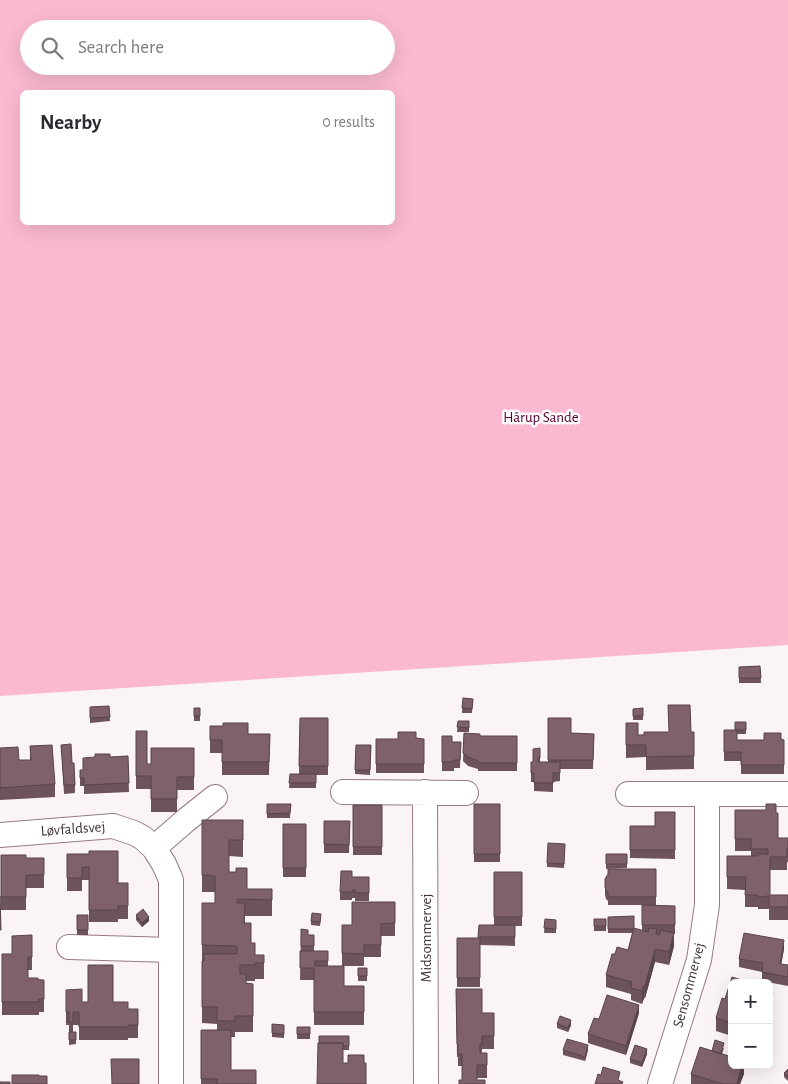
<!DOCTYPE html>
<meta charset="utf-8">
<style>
body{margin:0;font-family:"Alegreya Sans",sans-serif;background:#f7f7f7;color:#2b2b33}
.controls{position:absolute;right:15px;bottom:15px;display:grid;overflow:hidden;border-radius:8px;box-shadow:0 5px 20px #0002}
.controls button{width:45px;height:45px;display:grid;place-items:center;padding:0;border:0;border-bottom:1px solid #e1e1e2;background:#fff;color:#2b2b33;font:25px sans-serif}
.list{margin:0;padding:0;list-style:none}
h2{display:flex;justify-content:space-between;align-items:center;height:65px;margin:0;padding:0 20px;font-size:21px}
h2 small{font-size:16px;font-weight:400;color:#7c7c81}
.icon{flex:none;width:28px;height:28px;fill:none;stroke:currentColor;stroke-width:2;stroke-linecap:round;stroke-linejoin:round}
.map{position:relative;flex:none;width:788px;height:1084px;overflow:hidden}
.search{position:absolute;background:#fff;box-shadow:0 5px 20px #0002;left:20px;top:20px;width:375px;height:55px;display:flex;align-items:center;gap:12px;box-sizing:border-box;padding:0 18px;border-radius:28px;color:#7c7c81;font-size:19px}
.panel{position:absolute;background:#fff;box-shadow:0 5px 20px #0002;left:20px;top:90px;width:375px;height:135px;border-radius:8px}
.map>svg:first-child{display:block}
.green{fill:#fab9d0;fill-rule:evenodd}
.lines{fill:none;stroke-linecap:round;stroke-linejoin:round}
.minor-casing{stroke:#987a84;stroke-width:26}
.minor{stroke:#fff;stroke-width:24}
.wall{fill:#6c535c}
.shaded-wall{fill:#58444b}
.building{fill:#7e616b;stroke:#58444b}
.labels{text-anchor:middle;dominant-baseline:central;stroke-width:5;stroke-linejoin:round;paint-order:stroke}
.park-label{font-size:15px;fill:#5b0031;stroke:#fff}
.street-label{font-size:15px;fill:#3f3236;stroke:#fff}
</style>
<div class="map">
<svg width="788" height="1084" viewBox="0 0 788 1084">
<rect width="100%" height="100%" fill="#fbf4f6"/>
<path class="green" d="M0 0H788V645L0 696ZM29 29H386V66H29ZM22 92H392V222H22Z"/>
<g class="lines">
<defs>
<path id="minor" d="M343 792 466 793
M425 792 426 1084
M628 794H788
M0 835 113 826 134 833 143 838 154 848 164 864 171 880V1084
M154 848 185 821 215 797
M69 947 171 950
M660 1084 699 960 707 905V794"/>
</defs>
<use href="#minor" class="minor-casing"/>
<use href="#minor" class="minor"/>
</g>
<path class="wall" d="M760 666 761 683H739V667Z
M463 698 473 699 472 713H462Z
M109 706 110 721 90 723V707Z
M194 708H200V721H194Z
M643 708V720H633V709Z
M300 718H328V775H316V788H289L290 774H299Z
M548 718 571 733 594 734 593 769H560V781L553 782V792L534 791V782H531V762H533L540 748V762H548Z
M458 721H469V732H457Z
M746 722V734H737V740H784V774H741V761H724V730H735Z
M626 723 638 735 694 732V769L646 770V757L626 758Z
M210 726 248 734H270L269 775H222V753H210Z
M136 731 147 764H151L194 748V790H177V812H151V789H136Z
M464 733 480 736H517V771H478V769L468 766 463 761Z
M442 736 452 742H461L460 768H454V771H442Z
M376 739H424V773H376Z
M61 745 72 763 75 785V793L64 794Z
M356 745H371L370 775 355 774Z
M30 746 55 784V797L0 800V748L19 760H30Z
M128 756 129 792 84 794V786H80V770H83L110 757Z
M267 804H291L290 818H267Z
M474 804H500V862H474Z
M353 805H382V855H353Z
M735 810 776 813 778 838H788V862H787V870H770V895H788V920H769V909H758V907H745V890L727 889V856H751V851H735Z
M675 812V859L630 858V826H655Z
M202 820H243V857L229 856V872L247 889H272V916H245V923L255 955H264V979H255V981H246V983L253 984V1032H235V1037H231V1070L256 1084H201V1030H217V1024L202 1023V903H215V892H202Z
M324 821H350L349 853H324Z
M283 824H306V877H283Z
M565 844 564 868 547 867V863Z
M67 854 118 883H128V919H118V922H89V880H82V891H67Z
M606 854H627V868L606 869Z
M1 855 26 858H44V888H26V910H1Z
M656 869V905H608V901L606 899 605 895V879Z
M494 872H522V926H515V946L480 945V987H457V938H478L479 925H494Z
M352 877H369V901H355V898H352V900H340V892Z
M395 902V936H381V957H364V966H342V925H352Z
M642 905 675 906V934H674V946L669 965 655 962 645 998H644L642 1004 631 1000V994L606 987V975L615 954 628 950 632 933H608V917L634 929 642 930Z
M77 915H88V935H77Z
M136 915 149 921 142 927 136 920Z
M321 919 320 926 311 925V921Z
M545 919 556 920V933H544Z
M594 919H606V931H594Z
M301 929 308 935H314V951H328V966L344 986H364V1025H314V980H300Z
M32 935V970H28V978L44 980V1012H39V1015H2V954H12Z
M784 949 781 964 788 965V986L762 981V972L739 967V959Z
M358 968H367V981H358Z
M732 983V1036L716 1031V1018Z
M456 989 482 1013H494V1049H482V1053L487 1065V1078H477L462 1080V1066H458V1057H457Z
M66 990 82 1002H113L128 1009H138V1038H128V1040H79V1025H73V1032H76V1044L69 1045V1025H66Z
M639 1013 626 1055 588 1043V1034L599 1019Z
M272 1024 284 1025V1038L272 1037Z
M557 1024 571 1025 568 1032 557 1028Z
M297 1027H310V1039H297Z
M349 1036V1050H343V1063H348L364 1055 317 1084Z
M724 1048 722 1054 744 1065V1074L740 1084H691V1074L712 1051Z
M563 1050H588L585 1061 563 1055Z
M647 1054 642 1067 630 1063V1059Z
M788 1069V1081L784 1077V1073Z"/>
<path class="shaded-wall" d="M149 917V921L142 927V923Z
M674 933V946L669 965V952Z
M784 940V949L780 972V964Z
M655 949V962L645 998V986Z
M644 985V998L642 1004V991Z
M773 993V1006L769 1019V1006Z
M639 1005V1013L626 1055V1046Z
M571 1020V1025L568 1032V1028Z
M588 1045V1050L585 1061V1057Z
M647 1049V1054L642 1067V1063Z
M742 1065H744V1074L740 1084H737Z"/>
<path class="building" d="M760 666 761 678H739V667Z
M463 698 473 699 472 709 462 708Z
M668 705H690L691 732H694V756L646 757V745H626V723H638V735H644V732H669Z
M109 706 110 717 90 718V707Z
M194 708H200V716H194Z
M643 708V716H633V709Z
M300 718H328V766H299Z
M548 718H571V733L594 734 593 760H548Z
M458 721H469V728L457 727Z
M735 722H746V730H735Z
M223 723H248V734H270L269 762H222V740H210V726H223Z
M724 730H737V740H764V733H781V739L784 740V765H741V752H724Z
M136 731H147V764H151V748H194V777H177V799H151V776H136Z
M398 732H416V738L424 739V764H376V739H398Z
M464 733 480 734V736H517V763H478V761L468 757 463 753Z
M442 736H452V742H461L460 760H454V762H442Z
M71 744 72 763H74L75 785H64L61 745Z
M52 745 55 784 0 788V748L18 747 19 760H31L30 746Z
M356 745H371L370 770H355Z
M540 748V758H538V762H560V773H553V783H534V773H531V762H533V749Z
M95 754H110V757L128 756 129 783 84 785V778H80V770H83V758L95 757Z
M290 774H316V783H289Z
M267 804H291L290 813 267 814Z
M474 804H500V854H474Z
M766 804H776V813H778V838H788V849H787V857H770V895H788V907H769V896L758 897V895H745L746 877H727V856H758V854H768V849H751V839H735V810H766Z
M353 805H382V847H353Z
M655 812H675V850H630V826H655Z
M202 820H243V840H229V872H236V868H247V889H272V900L237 899V903H245L244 923H251V943H255V955H264V963H255V965H240V974H246V983L253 984V1016H235V1021H217V1007H202V961H204V954H237V946L202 945V903H215V876L202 875Z
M324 821H350L349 845 324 844Z
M283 824H306V868H283Z
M548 843 565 844 564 864 547 863Z
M89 851H118V883H128V906H118V910H89V867H82V878H67V854H89Z
M606 854H627V864H606Z
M1 855H26V858H44V875H26V897H1Z
M608 869H656V897H608V893L606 890 605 887V879L608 874Z
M341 871H352V877H369V893H355V890H352V892H340Z
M494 872H522V917H494Z
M0 896 1 930H0Z
M352 902H395V923L381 924V945H364V954L342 953V925H352Z
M642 905 675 906V925H642Z
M143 909 149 917 142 923 136 915Z
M312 913 321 914 320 922 311 921Z
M77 915H88V930H77Z
M634 916V929H608V917Z
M545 919 556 920V929L544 928Z
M594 919H606V926H594Z
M479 925H515V937H478Z
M634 928 648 932 649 928 657 929 656 934 659 935 661 930 674 933 669 952 655 949 645 986 644 985 642 991 631 988 632 982 606 975 612 954H615L617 947 628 950Z
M301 929 308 930V935H314V946H301Z
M744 933 784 940 780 964 788 965V977L762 972 763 963 739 959Z
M32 935V957H28V978H38V980H44V999H39V1002H2V954H12V936Z
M457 938H480V978H457Z
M300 951H328V961H315V966H344V986H364V1012H314V968H300Z
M88 965H113V1002H128V1009H138V1025H128V1027H79V1012H73V1022H69V1012H66V990L82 989V1002H88Z
M358 968H367V976H358Z
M732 977 751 983H732V1023L716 1018 722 998 725 999Z
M456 989H482V1013H494V1036H482V1044H480V1053H487V1065H477V1080H485V1084H459V1080H462V1054H458V1044H457Z
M769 992 773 993 769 1006Z
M607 995 639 1005 626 1046 588 1034 594 1018 599 1019Z
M560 1016 571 1020 568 1028 557 1024Z
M272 1024 284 1025V1034L272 1033Z
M297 1027H310V1034H297Z
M201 1030H231V1070H256V1084H217V1079H201Z
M69 1032H76V1040H69Z
M319 1036H349V1046H343V1043H319Z
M567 1039 588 1045 585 1057 563 1050Z
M715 1040 724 1043 721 1054 712 1051Z
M318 1043H343V1063H348V1055H364V1063H366V1084H317Z
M635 1045 647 1049 642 1063 630 1059Z
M700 1047 732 1057V1065H742L737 1083 740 1084H722L691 1074Z
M111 1059H139V1084H112Z
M603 1067 620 1072 618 1080 623 1082 622 1084H595L598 1074 601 1075Z
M788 1069V1077L784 1073Z
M12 1075H39V1076H47V1084H12Z
M0 1082H10V1084H0Z"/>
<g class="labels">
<g class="park-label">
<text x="541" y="417">Hårup Sande</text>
</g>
<g class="street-label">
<text transform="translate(73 829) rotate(-4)">Løvfaldsvej</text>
<text transform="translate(426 938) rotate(-90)">Midsommervej</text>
<text transform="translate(689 985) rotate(-75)">Sensommervej</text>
</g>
</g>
</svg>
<div class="controls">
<button>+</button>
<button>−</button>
</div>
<div class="search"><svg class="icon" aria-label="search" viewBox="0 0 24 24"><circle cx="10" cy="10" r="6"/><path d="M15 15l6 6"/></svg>Search here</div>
<section class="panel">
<h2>Nearby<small>0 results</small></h2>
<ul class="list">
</ul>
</section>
</div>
